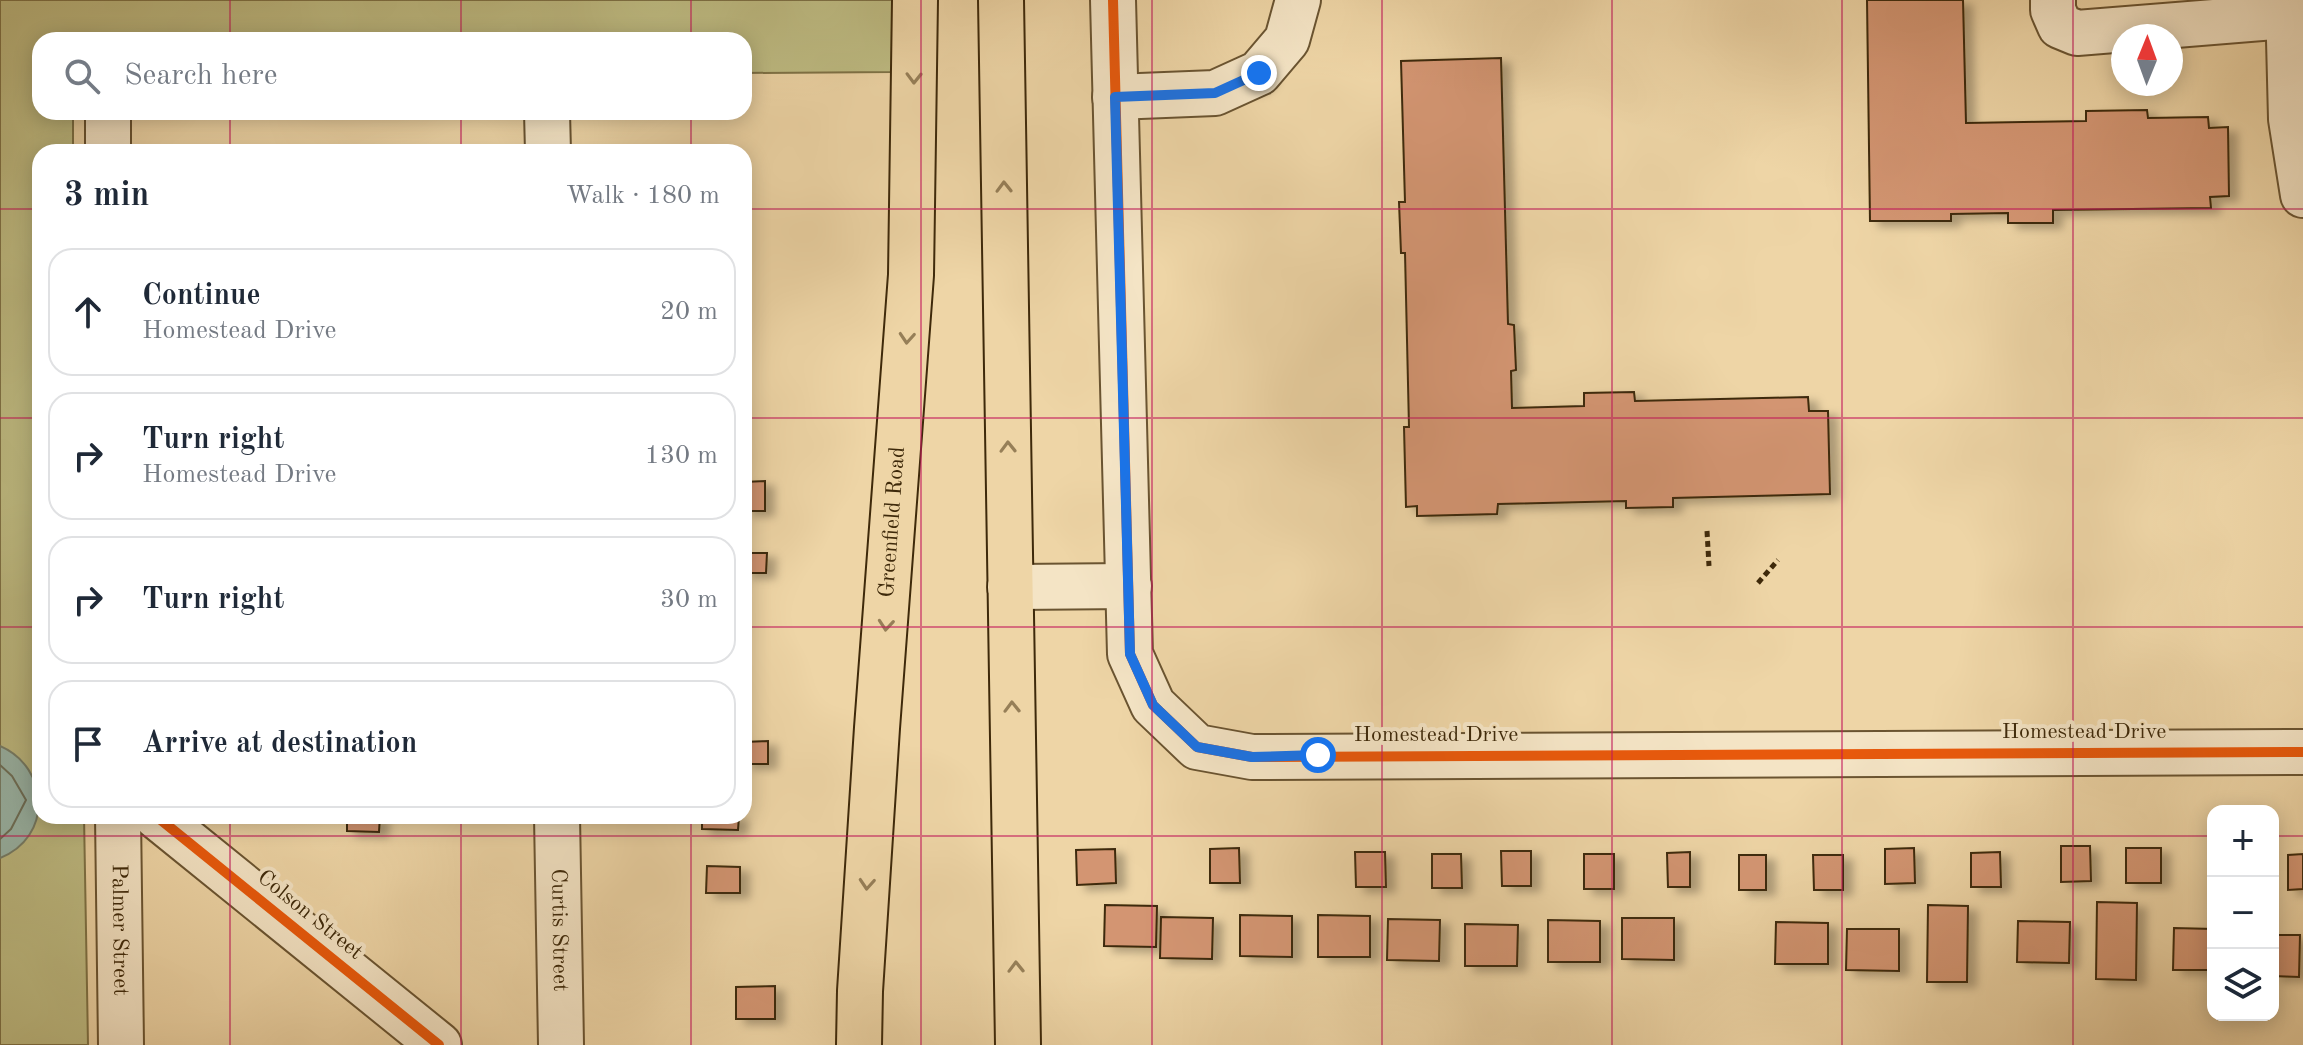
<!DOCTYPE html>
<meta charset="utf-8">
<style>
body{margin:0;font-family:"Old Standard TT",serif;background:#f2f2f3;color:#1f2937}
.controls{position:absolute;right:24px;bottom:24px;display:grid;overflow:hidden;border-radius:16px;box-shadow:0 4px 20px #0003}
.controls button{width:72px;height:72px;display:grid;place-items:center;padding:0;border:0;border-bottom:2px solid #e0e1e3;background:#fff;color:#1f2937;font:40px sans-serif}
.compass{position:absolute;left:2111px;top:24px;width:72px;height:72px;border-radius:50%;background:#fff;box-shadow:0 4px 20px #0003;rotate:1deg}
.stop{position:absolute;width:24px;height:24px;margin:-18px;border:6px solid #1a73e8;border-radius:50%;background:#fff}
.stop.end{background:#1a73e8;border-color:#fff;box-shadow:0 2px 8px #0008}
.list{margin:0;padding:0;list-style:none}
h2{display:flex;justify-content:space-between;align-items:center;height:104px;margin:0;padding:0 32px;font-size:34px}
h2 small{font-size:26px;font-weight:400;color:#747a83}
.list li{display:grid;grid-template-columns:52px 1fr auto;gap:24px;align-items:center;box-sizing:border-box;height:128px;margin:0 16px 16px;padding:0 16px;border:2px solid #e0e1e3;border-radius:24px}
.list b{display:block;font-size:30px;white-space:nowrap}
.list p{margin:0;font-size:26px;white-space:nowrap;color:#747a83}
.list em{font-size:26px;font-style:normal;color:#747a83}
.icon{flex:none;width:44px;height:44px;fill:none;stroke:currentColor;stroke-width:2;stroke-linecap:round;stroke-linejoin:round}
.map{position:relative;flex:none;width:2303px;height:1045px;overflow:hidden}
.search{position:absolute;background:#fff;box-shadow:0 4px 20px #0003;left:32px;top:32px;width:720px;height:88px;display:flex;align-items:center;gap:20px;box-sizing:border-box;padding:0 28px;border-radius:24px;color:#747a83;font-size:30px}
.panel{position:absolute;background:#fff;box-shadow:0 4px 20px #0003;left:32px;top:144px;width:720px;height:680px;border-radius:24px}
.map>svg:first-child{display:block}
.green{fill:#bebc83;stroke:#7e7246;stroke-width:2}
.water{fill:#99b8ac;stroke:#757f6b;stroke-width:2}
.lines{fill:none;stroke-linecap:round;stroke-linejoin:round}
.shore{stroke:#6c705b;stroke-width:2}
.building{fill:#d39572;stroke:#3e290a;stroke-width:2;filter:url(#shadow)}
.minor-casing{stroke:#6a5431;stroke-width:48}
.major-casing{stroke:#3e290a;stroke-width:48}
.path{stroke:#3e290a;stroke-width:5;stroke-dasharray:6 4;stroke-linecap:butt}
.minor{stroke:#f4e4c5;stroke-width:44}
.major{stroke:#eed5a6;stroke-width:44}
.cycleway-casing{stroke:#f4e4c5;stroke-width:15}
.cycleway{stroke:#e8590c;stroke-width:10}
.oneway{stroke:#967f58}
.route{stroke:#1a73e8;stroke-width:10}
.grid{fill:none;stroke:#c2185b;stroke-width:2;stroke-opacity:0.55}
.labels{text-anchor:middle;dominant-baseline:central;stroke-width:8;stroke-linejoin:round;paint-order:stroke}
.street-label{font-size:22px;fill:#3e290a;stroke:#f4e4c5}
</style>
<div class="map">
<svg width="2303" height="1045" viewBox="0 0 2303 1045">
<defs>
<filter id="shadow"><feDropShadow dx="9" dy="5" stdDeviation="4" flood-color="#0004"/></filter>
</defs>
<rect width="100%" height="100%" fill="#eed5a6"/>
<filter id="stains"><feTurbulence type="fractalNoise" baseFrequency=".0025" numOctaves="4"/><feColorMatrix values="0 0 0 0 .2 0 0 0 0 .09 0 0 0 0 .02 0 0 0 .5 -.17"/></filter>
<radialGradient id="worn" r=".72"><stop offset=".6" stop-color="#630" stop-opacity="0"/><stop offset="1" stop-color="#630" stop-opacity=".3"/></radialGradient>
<path class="green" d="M0 0H892V72L744 73V40H40V112H73V152H40V816H84L88 1045H0Z"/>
<path class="water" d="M0 746C50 768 53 837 0 858Z"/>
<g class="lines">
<path class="shore" d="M0 765 12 776 26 800 11 829 0 839"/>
</g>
<path class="building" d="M1867 0H1963L1966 123 2086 121V111L2147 110 2148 118 2208 117 2209 128 2228 127 2229 196 2210 197 2211 208 2053 210V223H2008V213L1951 214V221H1870Z
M1501 58 1508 324 1514 325 1516 370 1511 371 1512 408 1584 406V393L1634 392 1635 401 1808 397 1809 411H1828L1830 494 1673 498V507L1626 508V501L1498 504 1497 514 1417 516V506L1406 507 1404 427H1409L1405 253H1401L1399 202H1405L1401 61Z
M765 481V511H744V482Z
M744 553H767L766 573H744Z
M768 741V764H744V742Z
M347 816H380L379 832 347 831Z
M702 816H739L738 830 702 829Z
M2061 846H2090L2091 881 2061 882Z
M1239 848 1240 883H1210V849Z
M1914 848 1915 883 1885 884V849Z
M2126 848H2161V883H2126Z
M1115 849 1116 883 1077 885 1076 850Z
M1501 851H1531V886H1502Z
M1355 852H1385L1386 887H1356Z
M1690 852V887H1668L1667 853Z
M2000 852 2001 887H1971V853Z
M1432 854H1461L1462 888H1432Z
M1584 854H1614V889H1584Z
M2303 854V889L2288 890V855Z
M1739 855H1766V890H1739Z
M1813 855H1843V890H1814Z
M707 866 740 867V893H706Z
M2097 902 2137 903 2136 980 2096 979Z
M1105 905 1157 906 1156 947 1104 946Z
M1928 905 1968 906 1967 982H1927Z
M1240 915 1292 916V957L1240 956Z
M1318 915 1370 916V957H1318Z
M1161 917 1213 918 1212 959 1160 958Z
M1622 918H1674V960L1622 959Z
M1388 919 1440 920 1439 961 1387 960Z
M1548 920 1600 921V962H1548Z
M2018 921 2070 922 2069 963 2017 962Z
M1776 922 1828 923V964H1775Z
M1465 924 1518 925 1517 966H1465Z
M2174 928 2213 929V970H2173Z
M1847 929H1899V971L1846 970Z
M2273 935H2300L2299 977 2273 976Z
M775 986V1019H736V987Z"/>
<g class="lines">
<defs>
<g id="minor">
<path d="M1113 0 1130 654 1153 705 1197 747 1252 757 2303 752"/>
<path d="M2053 0V10L2060 26 2077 33 2288 16 2303 18"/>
<path d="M2288 0 2291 119 2303 195"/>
<path d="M1115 97 1215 93 1259 73 1287 40 1298 0"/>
<path d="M108 112V152"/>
<path d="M547 112 548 152"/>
<path d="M1010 587 1129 586"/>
<path id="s1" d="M118 816 121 1045"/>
<path d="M156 816 439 1045"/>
<path id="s2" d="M557 816 561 1045"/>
</g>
<g id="major">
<path d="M1001 0 1018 1045"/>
<path id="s3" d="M859 1045 860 991 877 728 911 275 915 0"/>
</g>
</defs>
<use href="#minor" class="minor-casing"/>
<use href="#major" class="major-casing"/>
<path class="path" d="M1707 531 1709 566
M1758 583 1778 560"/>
<use href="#minor" class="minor"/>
<use href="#major" class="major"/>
<defs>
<path id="cycleway" d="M1113 0 1130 654 1153 705 1197 747 1252 757 2303 752
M156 816 439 1045"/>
</defs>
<use href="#cycleway" class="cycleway-casing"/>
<use href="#cycleway" class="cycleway"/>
</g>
<defs><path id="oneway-chevron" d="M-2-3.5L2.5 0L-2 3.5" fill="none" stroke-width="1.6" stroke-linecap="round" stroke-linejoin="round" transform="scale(2)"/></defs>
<g class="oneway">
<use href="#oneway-chevron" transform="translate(914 78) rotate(91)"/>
<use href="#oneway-chevron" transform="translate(1004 187) rotate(-91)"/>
<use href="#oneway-chevron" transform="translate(907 338) rotate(94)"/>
<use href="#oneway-chevron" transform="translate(1008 447) rotate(-91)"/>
<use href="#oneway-chevron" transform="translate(886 625) rotate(95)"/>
<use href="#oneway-chevron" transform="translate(1012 707) rotate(-91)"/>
<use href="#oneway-chevron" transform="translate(867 884) rotate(94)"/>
<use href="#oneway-chevron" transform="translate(1016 967) rotate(-91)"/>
</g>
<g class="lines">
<path class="route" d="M1259 73 1215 93 1115 97 1130 654 1153 705 1197 747 1252 757 1318 755"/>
</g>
<path class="grid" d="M230 0V40M461 0V40M691 0V40M921 0V1045M1152 0V1045M1382 0V1045M1612 0V1045M1842 0V1045M2073 0V1045M230 112V152M461 112V152M691 112V152M0 209H40M744 209H2303M0 418H40M744 418H2303M0 627H40M744 627H2303M230 816V1045M461 816V1045M691 816V1045M0 836H2213M2273 836H2303"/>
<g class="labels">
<g class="street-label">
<text stroke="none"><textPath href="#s3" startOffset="524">Greenfield Road</textPath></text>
<text x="2084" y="732">Homestead Drive</text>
<text x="1436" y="735">Homestead Drive</text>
<text transform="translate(310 915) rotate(39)">Colson Street</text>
<text stroke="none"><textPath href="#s1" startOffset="114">Palmer Street</textPath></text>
<text stroke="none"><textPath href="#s2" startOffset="114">Curtis Street</textPath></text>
</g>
</g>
<rect width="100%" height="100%" filter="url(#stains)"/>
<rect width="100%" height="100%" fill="url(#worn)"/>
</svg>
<div class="controls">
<button>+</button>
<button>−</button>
<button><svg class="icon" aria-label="layers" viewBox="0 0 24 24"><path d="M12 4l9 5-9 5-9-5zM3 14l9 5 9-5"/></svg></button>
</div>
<svg class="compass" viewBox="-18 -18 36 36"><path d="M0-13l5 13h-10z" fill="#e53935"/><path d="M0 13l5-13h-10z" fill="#747a83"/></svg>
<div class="stop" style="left:1318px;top:755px"></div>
<div class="stop end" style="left:1259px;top:73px"></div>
<div class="search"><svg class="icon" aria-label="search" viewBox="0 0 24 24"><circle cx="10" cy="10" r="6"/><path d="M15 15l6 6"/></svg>Search here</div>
<section class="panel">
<h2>3 min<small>Walk · 180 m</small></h2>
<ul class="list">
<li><svg class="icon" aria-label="ahead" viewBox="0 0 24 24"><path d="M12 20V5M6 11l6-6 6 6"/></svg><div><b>Continue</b><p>Homestead Drive</p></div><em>20 m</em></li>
<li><svg class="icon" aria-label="right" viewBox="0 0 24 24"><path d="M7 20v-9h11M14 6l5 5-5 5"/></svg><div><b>Turn right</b><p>Homestead Drive</p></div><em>130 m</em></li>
<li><svg class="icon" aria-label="right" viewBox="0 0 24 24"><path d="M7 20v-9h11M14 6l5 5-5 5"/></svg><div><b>Turn right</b></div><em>30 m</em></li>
<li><svg class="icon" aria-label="arrive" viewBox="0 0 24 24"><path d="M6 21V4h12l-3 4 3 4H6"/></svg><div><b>Arrive at destination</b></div></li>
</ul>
</section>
</div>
